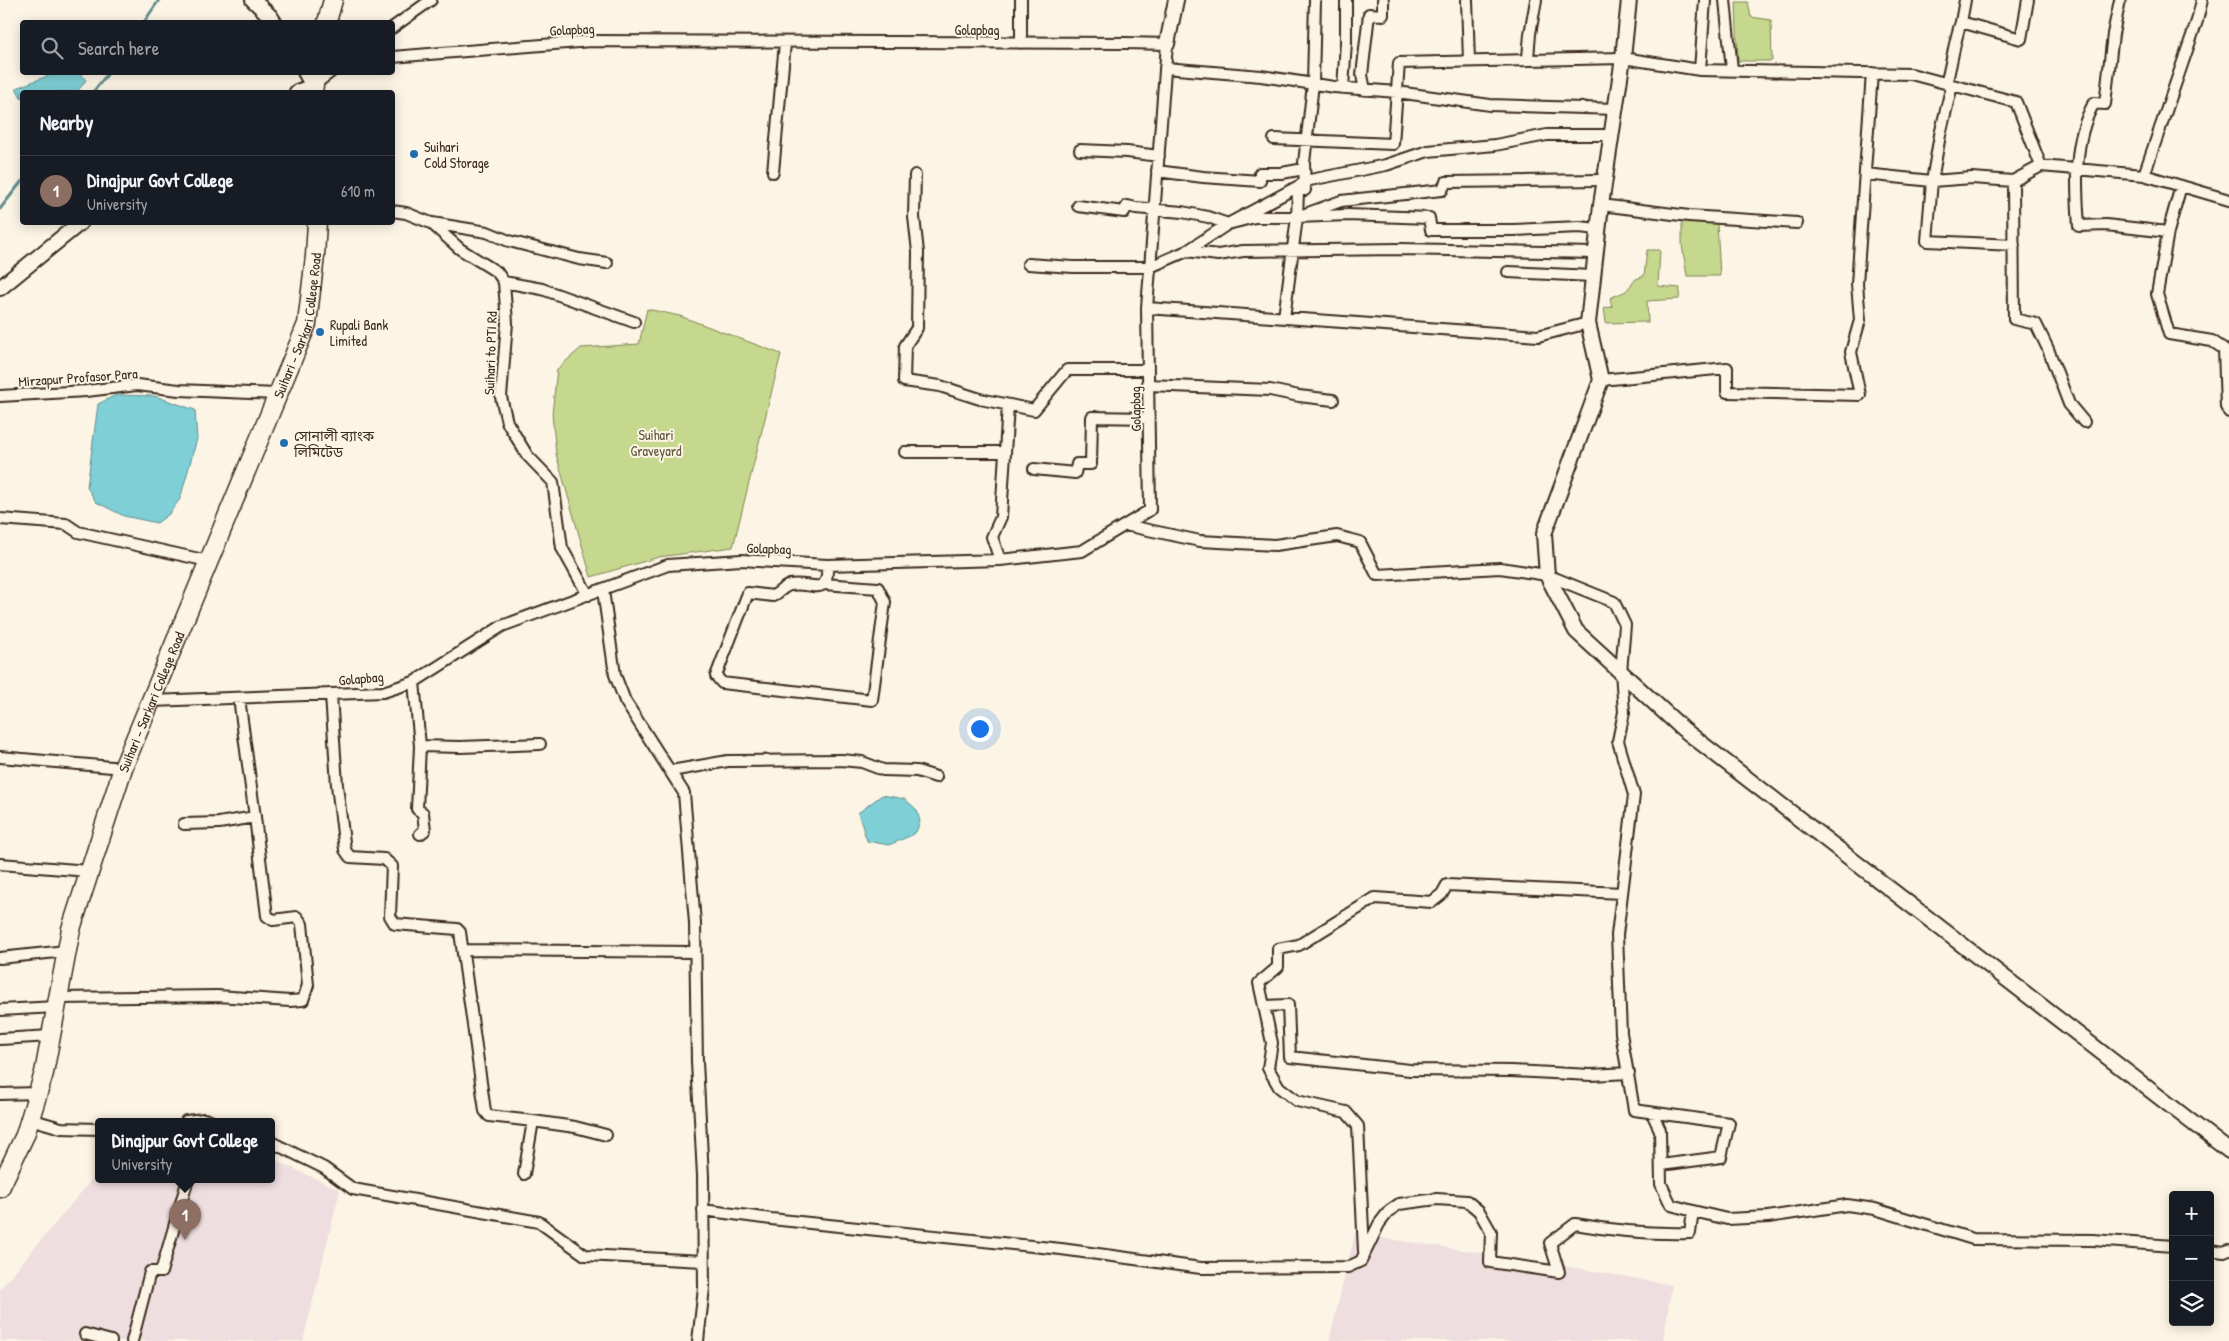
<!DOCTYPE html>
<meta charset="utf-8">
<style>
body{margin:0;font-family:"Patrick Hand","Noto Sans Bengali",sans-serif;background:#242831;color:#f1f3f6}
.controls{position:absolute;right:15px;bottom:15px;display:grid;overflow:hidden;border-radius:5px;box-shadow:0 2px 12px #0003}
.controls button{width:45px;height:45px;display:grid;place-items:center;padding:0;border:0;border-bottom:1px solid #363941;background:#171b24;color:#f1f3f6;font:25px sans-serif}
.you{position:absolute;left:979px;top:728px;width:18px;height:18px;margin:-12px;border:4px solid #fff;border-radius:50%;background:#1a73e8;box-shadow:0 0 0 8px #1a73e833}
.badge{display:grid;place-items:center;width:32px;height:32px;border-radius:50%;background:#7c3aed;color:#fff;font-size:16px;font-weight:700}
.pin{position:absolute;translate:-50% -41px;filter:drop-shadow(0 1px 2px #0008)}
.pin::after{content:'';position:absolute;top:26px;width:18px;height:15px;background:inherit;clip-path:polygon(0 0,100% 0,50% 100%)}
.popup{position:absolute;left:95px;top:1118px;width:180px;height:65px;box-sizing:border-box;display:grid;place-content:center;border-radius:5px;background:#171b24;filter:drop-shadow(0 1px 4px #0005);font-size:16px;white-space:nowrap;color:#9ea1a6}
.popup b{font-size:19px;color:#f1f3f6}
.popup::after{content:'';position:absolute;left:50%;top:100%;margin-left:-10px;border:10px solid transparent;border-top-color:#171b24}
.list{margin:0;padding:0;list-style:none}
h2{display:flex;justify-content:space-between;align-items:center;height:65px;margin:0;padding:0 20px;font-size:21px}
h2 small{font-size:16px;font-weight:400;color:#9ea1a6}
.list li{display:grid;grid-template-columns:32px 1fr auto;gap:15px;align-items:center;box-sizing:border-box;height:70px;padding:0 20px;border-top:1px solid #363941}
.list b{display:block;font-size:19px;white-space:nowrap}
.list p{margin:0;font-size:16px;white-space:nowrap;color:#9ea1a6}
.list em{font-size:16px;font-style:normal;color:#9ea1a6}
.icon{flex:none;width:28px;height:28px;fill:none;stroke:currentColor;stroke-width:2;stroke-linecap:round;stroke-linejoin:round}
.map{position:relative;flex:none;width:2229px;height:1341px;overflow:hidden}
.search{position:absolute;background:#171b24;box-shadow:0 2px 12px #0003;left:20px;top:20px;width:375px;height:55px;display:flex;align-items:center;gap:12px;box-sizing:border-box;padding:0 18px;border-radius:5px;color:#9ea1a6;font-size:19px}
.panel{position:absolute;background:#171b24;box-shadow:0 2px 12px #0003;left:20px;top:90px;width:375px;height:135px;border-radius:5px}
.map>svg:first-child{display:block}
.built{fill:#eededf}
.green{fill:#c5d88d;stroke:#808156}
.water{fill:#7ecfd6;stroke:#638d8c}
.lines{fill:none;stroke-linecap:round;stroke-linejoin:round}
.stream{stroke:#638d8c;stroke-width:3}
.street-casing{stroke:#3b2a1e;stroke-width:14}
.secondary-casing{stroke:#3b2a1e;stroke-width:18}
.highway-casing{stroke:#3b2a1e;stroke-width:21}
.street{stroke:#fcf5e5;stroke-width:10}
.secondary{stroke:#fcf5e5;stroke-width:14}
.highway{stroke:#fcf5e5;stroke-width:18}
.poi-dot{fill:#1f6fb2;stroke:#fcf5e5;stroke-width:2}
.labels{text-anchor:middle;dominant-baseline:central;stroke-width:4;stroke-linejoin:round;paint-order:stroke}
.street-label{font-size:14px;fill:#3b2a1e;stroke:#fcf5e5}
.poi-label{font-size:14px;fill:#3b2a1e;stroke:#fcf5e5;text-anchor:start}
.park-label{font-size:14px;fill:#5e563a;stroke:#fcf5e5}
</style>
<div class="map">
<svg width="2229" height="1341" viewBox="0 0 2229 1341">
<rect width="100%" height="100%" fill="#fcf5e5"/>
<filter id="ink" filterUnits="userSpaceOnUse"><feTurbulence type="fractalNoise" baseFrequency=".02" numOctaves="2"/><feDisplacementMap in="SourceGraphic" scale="10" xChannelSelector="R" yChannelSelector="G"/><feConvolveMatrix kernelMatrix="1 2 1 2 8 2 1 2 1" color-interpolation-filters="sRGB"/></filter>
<g filter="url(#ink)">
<path class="built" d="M271 1158 340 1190 303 1341H1L0 1289 99 1171V1179H271Z
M1355 1234 1543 1262 1672 1285 1663 1341H1329Z"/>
<path class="green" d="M1736 2H1748L1751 17 1771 20 1772 61H1738Z
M1682 218 1717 223 1720 276H1687L1682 245Z
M1647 250H1660L1658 286 1680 288 1679 299 1647 301 1648 322 1606 323 1604 308 1612 307 1610 298 1626 291 1636 279 1644 276Z
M647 309 680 316 781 354 733 547 659 557 591 577 556 454 552 414 557 369 581 348 639 344Z"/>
<path class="water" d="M58 72 80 73 86 80 77 92H22V99L16 88Z
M116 395 155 396 195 410 197 439 180 499 169 514 157 523 124 516 96 502 87 487 98 404Z
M882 795 905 799 917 810 920 822 916 832 910 836 889 845 867 841 858 813Z"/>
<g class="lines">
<path class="stream" d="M144 22 159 0
M93 92 109 72
M0 209 22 181"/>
<defs>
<path id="street" d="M1021 0V43
M1467 0 1469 61
M1705 0 1700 70 1911 74 2016 102 2041 166 2144 175 2229 200
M1725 0 1732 70
M2120 0 2113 34 2105 104 2094 103C2073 140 2076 185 2079 226L2106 225 2168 232
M1961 22 1965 0
M392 28 431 0
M1528 58 1530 34 1536 0
M1165 68 1261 76 1334 87 1397 92 1490 105 1616 109
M1946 84C1952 63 1954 42 1961 22L2021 39 2028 0
M314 85 331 72
M1952 85 1940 135 1932 181 1972 178 2013 181
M1343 88 1346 42V0
M1365 90 1362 75 1369 14 1383 15V0
M1274 139 1393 144 1399 63 1623 58 1700 70
M1080 150 1127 152 1159 156
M2041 166 2013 181 2014 319 2036 324 2048 349 2069 404 2084 422
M1157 171 1203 177 1260 181V173H1282L1304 169
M773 172 785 43
M1865 174 1932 181 1927 241 2014 245
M915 175 914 217 918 252 917 328 905 346 904 381 940 386 980 399 1034 410 1067 370H1148
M2144 175 2197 21 2202 0
M2181 186 2168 232 2157 294 2169 334 2212 341 2224 349 2226 407 2229 412
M1601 205 1689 216 1797 223
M1078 206 1124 212 1127 206 1136 208 1182 212 1208 217 1228 224 1255 217H1297L1341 201 1442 190 1446 182 1604 180
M392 211 406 213 431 223 460 249 497 272 504 282 507 323 501 397 507 422 527 455 553 482 562 548 588 595
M1297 217 1298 192 1300 189 1305 190 1304 163 1313 84 1315 0
M432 223 487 232 509 241 579 259 607 263
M1187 251 1218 255 1243 251 1400 249 1596 253
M1028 264 1073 267H1150L1187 251 1228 224 1310 180 1386 165 1428 151 1495 145 1547 135H1612
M1508 272 1593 276
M504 282 542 289 634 322
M1147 308 1538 336 1588 323
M1284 318 1297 217 1348 215 1429 218 1431 230H1514L1579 227 1598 229
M1601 380 1727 368V392L1860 395 1851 352 1860 320 1857 284 1872 73
M1148 385 1270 390 1299 396 1333 400
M0 396 86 391 137 385 179 390 277 394
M905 452H1005
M1034 469 1075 473 1077 464H1091L1092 417 1149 418
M0 519 66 524 78 532 208 561
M1125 525 1200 541 1275 545 1337 536 1360 542 1377 575 1500 568 1547 575 1614 602 1625 625 1621 672 1624 712 1618 741 1634 795 1617 935 1621 1033 1634 1110 1729 1123 1721 1157 1661 1165
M1000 560 992 537 1001 517 1008 405
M824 584 878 588 885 602 872 700 722 683 716 676 748 593 773 596C779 593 783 587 790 585 811 581 829 599 827 565
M603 590 615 675 625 701 684 793 695 923 697 1062 703 1176 704 1288 698 1341
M414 682 420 746 460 747 540 744
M331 695 337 785 345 850 350 857 384 859 392 866 390 916 395 924 457 929 460 932 485 1111 489 1116 533 1121 524 1174
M239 698 255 817
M152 701 383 692 414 682 502 626 668 565 741 560 827 565 1000 560 1082 551 1150 510 1147 308 1167 44 1126 43 591 41 392 57
M420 746 417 809 423 813 425 830 420 834
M0 757 123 768
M671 771 728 761 841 760 862 762 883 770 917 771 936 777
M0 864 89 871
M463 950 694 952
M0 958 66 951
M58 998 217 996 290 1001 303 1000 308 985 302 924 297 917 273 920 267 916 255 817 219 823 184 824
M1264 1006 1288 1005 1290 1057 1410 1070 1511 1071 1591 1075 1629 1073
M0 1010 56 1007
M0 1039 51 1036
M0 1094 38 1093
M30 1119 61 1128 99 1129
M186 1121 204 1119 210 1121
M533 1121 575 1127 606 1135
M271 1142 324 1168 353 1189 539 1222 585 1255 703 1261
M703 1210 771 1219 1061 1249 1201 1268 1348 1267 1361 1261 1379 1224 1389 1211 1399 1204 1437 1199 1467 1201 1479 1211 1491 1232 1490 1262 1559 1272 1550 1243 1575 1224C1614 1231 1650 1234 1690 1233L1693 1211 1671 1205 1661 1184 1660 1130 1652 1113
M1693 1211 1727 1219 1768 1217 1847 1205 1875 1209 1973 1239 2093 1240 2173 1246
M2210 1250 2224 1252 2229 1250
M1364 1251 1358 1126 1346 1112 1297 1101 1279 1087 1268 1068 1272 1043 1259 983 1278 967V949L1299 945 1375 898 1432 902 1442 894 1447 885 1622 893
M85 1334 111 1341
M132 1341 150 1272H161L188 1179"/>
<path id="secondary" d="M253 0 270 16 274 22
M1629 0 1623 58 1601 205 1588 323 1601 380 1544 534 1547 575 1576 631 1683 729 2229 1151
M1167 44 1176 0
M297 92 313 86 305 72
M0 288 81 222"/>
<g id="highway">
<path d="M327 22 333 0"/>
<path d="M313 92 316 72"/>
<path id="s1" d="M0 1188 25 1135 44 1073 71 929 123 768 307 324 315 256 317 222"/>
</g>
</defs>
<use href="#street" class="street-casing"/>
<use href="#secondary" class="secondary-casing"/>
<use href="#highway" class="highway-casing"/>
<use href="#street" class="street"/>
<use href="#secondary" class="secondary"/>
<use href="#highway" class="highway"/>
</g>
</g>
<g class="poi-dot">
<circle cx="414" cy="154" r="5"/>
<circle cx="320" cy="332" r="5"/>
<circle cx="284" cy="443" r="5"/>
</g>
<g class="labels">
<g class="street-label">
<text transform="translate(572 29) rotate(-3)">Golapbag</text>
<text x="977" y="29">Golapbag</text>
<text stroke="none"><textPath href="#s1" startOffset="916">Suihari - Sarkari College Road</textPath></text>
<text transform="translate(490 353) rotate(-88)">Suihari to PTI Rd</text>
<text transform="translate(78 377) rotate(-4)">Mirzapur Profasor Para</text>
<text transform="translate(1135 409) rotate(-91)">Golapbag</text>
<text transform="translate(769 548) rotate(2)">Golapbag</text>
<text transform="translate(361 678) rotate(-5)">Golapbag</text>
<text stroke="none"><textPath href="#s1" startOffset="511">Suihari - Sarkari College Road</textPath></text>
</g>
<g class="poi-label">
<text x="424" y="146">Suihari<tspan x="424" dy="16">Cold Storage</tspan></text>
<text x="330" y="324">Rupali Bank<tspan x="330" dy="16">Limited</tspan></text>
<text x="294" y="435">সোনালী ব্যাংক<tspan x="294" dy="16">লিমিটেড</tspan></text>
</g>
<g class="park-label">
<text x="656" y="434">Suihari<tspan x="656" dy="16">Graveyard</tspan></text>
</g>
</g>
</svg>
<div class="controls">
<button>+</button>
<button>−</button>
<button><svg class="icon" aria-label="layers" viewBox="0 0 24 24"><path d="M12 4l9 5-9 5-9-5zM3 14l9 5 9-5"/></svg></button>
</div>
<div class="you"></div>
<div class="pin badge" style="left:185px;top:1240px;background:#8d6e63">1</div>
<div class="popup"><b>Dinajpur Govt College</b>University</div>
<div class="search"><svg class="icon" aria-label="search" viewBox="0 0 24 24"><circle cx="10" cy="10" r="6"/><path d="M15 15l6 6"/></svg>Search here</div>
<section class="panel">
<h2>Nearby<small></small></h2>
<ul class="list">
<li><span class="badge" style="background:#8d6e63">1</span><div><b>Dinajpur Govt College</b><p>University</p></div><em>610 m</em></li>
</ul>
</section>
</div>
